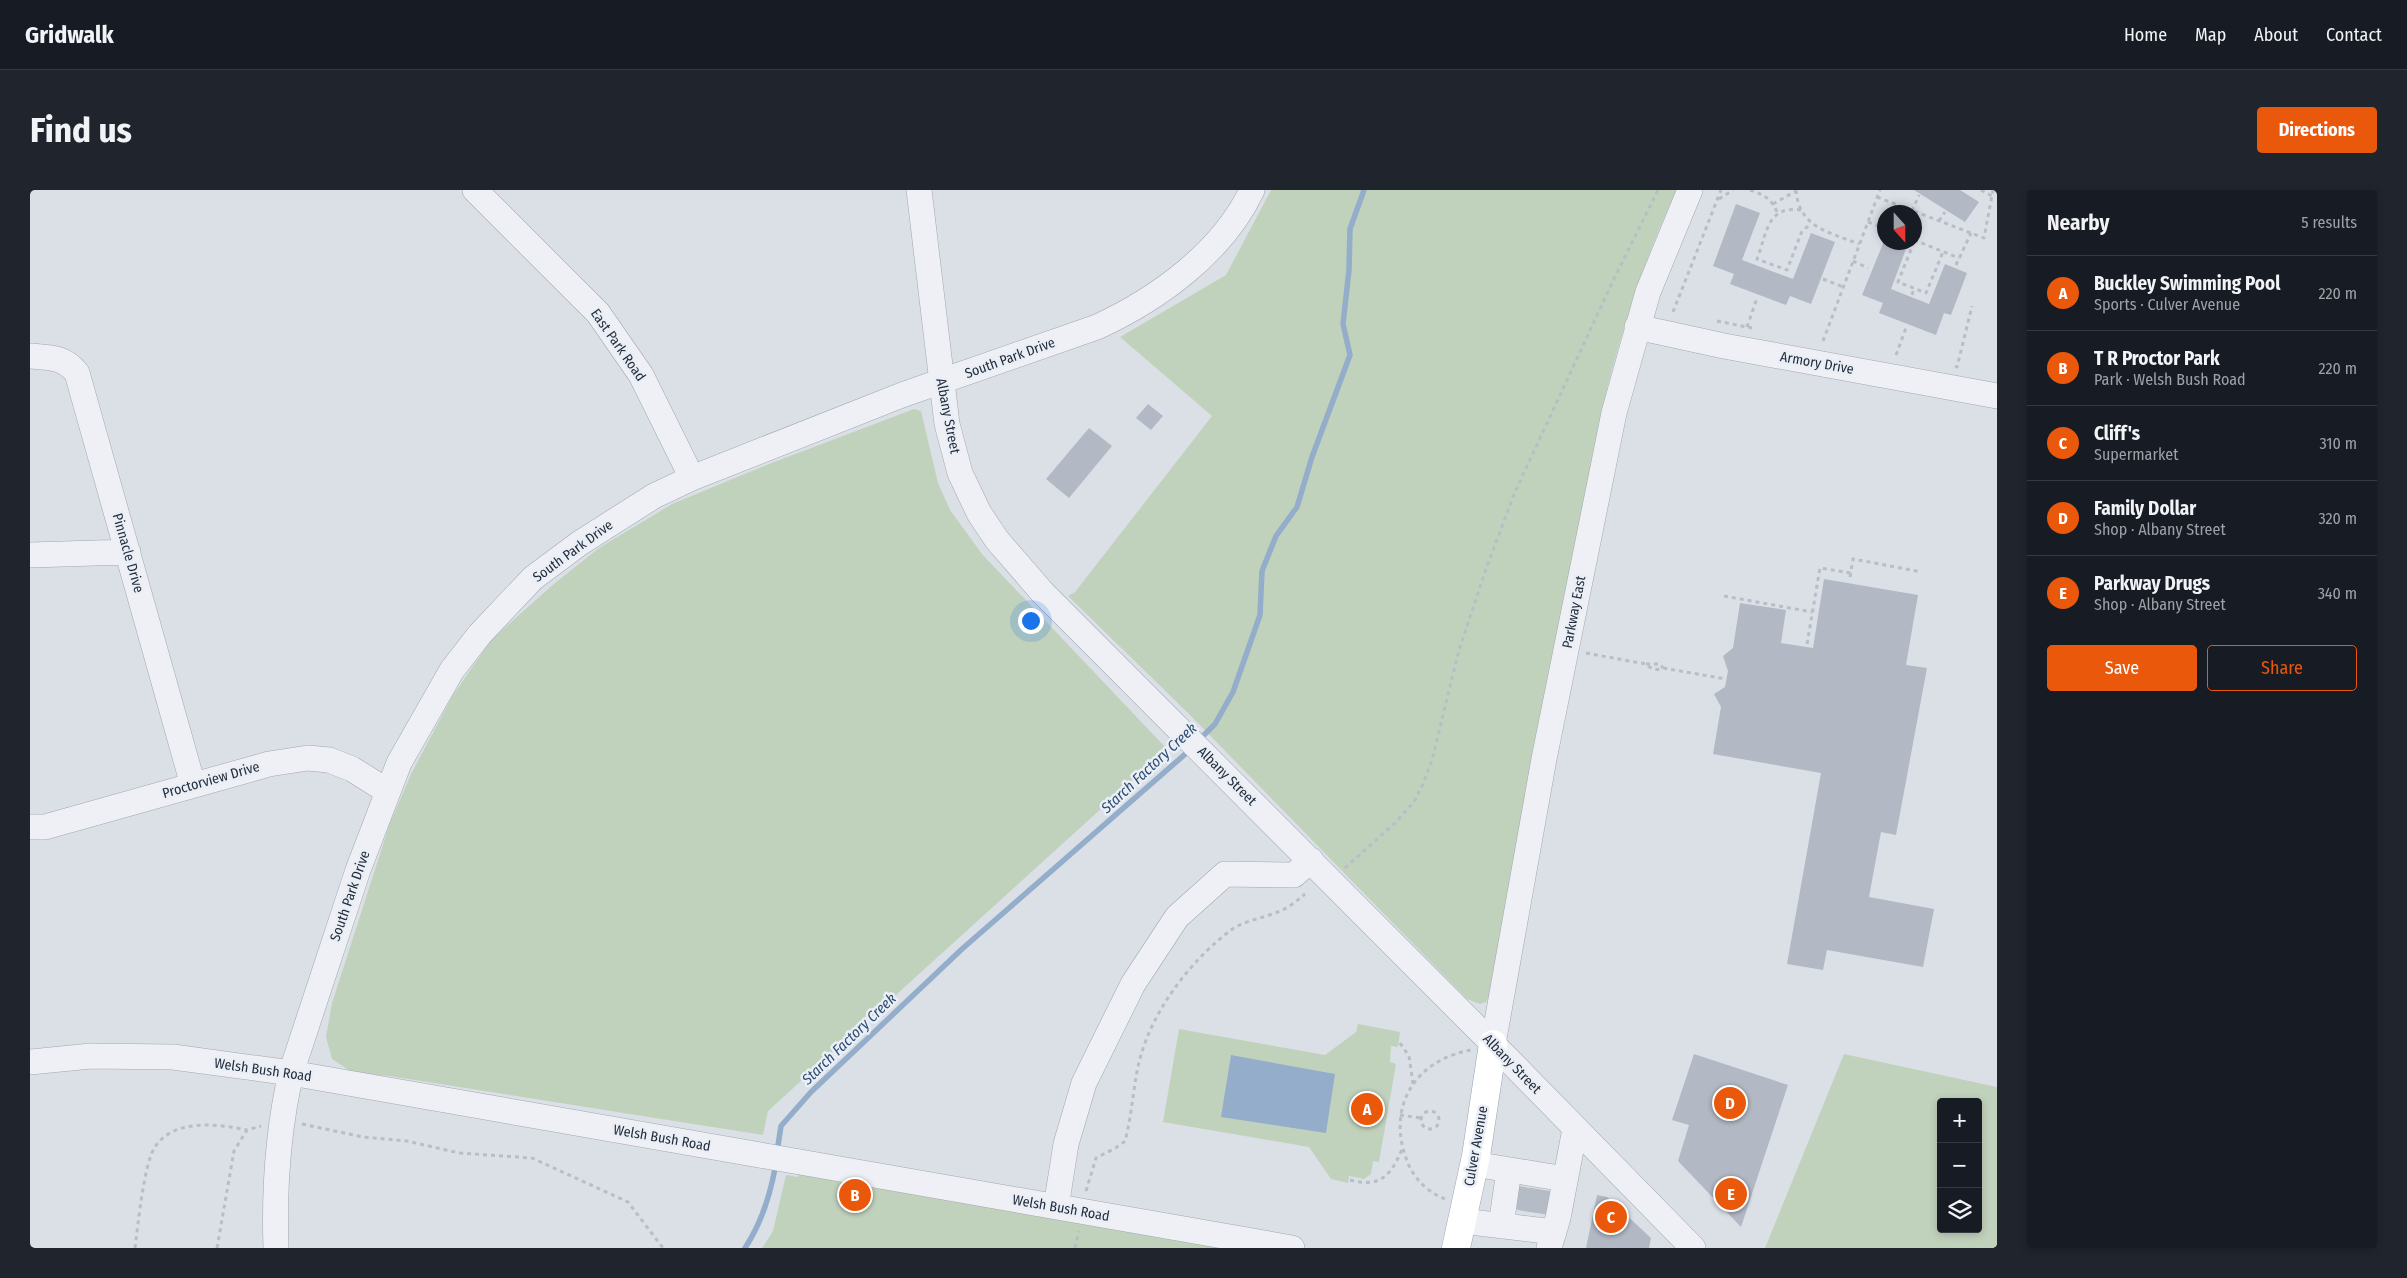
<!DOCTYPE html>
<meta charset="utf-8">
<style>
body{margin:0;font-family:"Fira Sans Condensed",sans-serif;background:#20242c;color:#f1f3f6}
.controls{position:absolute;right:15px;bottom:15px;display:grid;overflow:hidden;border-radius:5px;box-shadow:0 2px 8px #0003}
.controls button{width:45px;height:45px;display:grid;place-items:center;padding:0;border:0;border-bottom:1px solid #363941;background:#171b24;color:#f1f3f6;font:25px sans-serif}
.compass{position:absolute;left:1847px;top:15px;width:45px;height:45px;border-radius:50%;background:#171b24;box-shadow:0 2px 8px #0003;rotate:159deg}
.you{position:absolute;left:1000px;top:430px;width:18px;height:18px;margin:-12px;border:4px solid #fff;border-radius:50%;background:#1a73e8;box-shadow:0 0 0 8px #1a73e833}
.badge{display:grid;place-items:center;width:32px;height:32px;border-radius:50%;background:#ea580c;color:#fff;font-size:16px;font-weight:700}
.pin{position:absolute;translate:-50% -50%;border:2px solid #fff;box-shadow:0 1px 5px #0006}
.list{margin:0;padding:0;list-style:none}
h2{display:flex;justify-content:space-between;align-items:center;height:65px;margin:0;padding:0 20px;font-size:21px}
h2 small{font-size:16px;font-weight:400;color:#9ea1a6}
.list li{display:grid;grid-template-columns:32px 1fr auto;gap:15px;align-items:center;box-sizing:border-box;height:75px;padding:0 20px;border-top:1px solid #363941}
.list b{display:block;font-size:19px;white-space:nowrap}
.list p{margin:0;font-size:16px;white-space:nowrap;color:#9ea1a6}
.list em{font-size:16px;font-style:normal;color:#9ea1a6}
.actions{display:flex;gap:10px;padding:15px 20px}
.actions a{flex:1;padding:11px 0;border:1px solid #ea580c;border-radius:5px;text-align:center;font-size:18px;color:#ea580c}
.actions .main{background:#ea580c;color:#fff}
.icon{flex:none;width:28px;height:28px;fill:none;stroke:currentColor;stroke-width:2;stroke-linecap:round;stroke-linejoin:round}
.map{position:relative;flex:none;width:1967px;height:1058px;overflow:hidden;border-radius:5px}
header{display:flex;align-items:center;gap:30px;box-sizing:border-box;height:70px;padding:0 25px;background:#171b24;border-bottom:1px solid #363941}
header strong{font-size:24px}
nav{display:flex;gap:28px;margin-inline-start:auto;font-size:18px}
.intro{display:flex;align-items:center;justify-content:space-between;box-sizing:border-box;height:120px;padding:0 30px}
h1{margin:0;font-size:35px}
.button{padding:12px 22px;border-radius:5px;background:#ea580c;color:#fff;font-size:18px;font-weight:700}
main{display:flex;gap:30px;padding:0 30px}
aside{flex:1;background:#171b24;border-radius:5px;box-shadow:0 2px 8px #0003}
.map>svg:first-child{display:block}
.green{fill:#c1d2bc;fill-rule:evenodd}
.water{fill:#93adca}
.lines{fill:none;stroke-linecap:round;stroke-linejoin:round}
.stream{stroke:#93adca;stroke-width:5.5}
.building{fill:#b2b9c4}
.minor-tunnel{stroke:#b6bcc5;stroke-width:25;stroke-dasharray:25 12;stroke-linecap:butt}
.minor-casing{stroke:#a0a7b1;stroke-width:26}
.major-casing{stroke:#9aa4b3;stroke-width:29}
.path{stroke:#b9bdc5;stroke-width:3;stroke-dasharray:4 4;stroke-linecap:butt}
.minor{stroke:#eef0f5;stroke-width:25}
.major{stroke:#fff;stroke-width:28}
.labels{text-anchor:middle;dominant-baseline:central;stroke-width:5;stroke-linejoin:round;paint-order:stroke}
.street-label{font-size:14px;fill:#242d3e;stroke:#eaeff5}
.water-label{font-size:15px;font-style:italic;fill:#2c4b74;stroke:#eaeff5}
</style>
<header>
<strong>Gridwalk</strong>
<nav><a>Home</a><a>Map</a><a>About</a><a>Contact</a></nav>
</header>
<div class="intro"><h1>Find us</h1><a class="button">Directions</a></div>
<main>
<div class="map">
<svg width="1967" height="1058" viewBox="0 0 1967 1058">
<rect width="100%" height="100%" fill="#dbe0e7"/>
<path class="green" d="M1241 0H1647C1616 64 1595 131 1577 199L1460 804 1456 812 1450 814 1437 809 1161 526 1038 406 1045 402 1182 226 1090 147 1196 85Z
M884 219 891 221 908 293 920 320 952 364 1137 559 738 921 733 945 359 886 323 883 302 869 296 847 302 813 360 633 381 584 423 505 461 450 525 393 569 358 642 314 739 274Z
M1328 834 1370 842 1368 857 1361 856 1360 872 1366 874 1349 972 1343 971 1341 984 1334 989 1319 986 1318 993 1301 989 1279 957 1133 932 1149 839 1295 865 1326 842Z
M1814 864 1967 897V1058H1735ZM1911 912H1948V1039H1911Z
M769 982 1205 1058H732L743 1041 756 985 768 987Z"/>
<path class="water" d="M1201 865 1305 884 1296 943 1191 927Z"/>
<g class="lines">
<path class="stream" d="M1169 550 1185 534 1203 502 1230 425 1232 381 1246 346 1267 317 1282 267 1320 165 1313 134 1319 80 1320 39 1334 0
M747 962 751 936 781 902 932 759 1161 559
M715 1058C731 1034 741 1002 746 973"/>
</g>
<path class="building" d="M1884 0H1930L1949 12 1935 32Z
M1706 14 1730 23 1712 70 1763 89 1781 43 1805 52 1781 114 1760 106 1756 115 1700 94 1704 84 1683 76Z
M1854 51 1876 59 1861 99 1899 114 1915 74 1937 83 1921 125 1914 123 1906 145 1849 123 1853 113 1832 105Z
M1118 214 1133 226 1121 240 1106 228Z
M1059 238 1082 256 1039 308 1016 289Z
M1794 389 1888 405 1876 475 1897 478 1866 645 1851 642 1839 707 1904 719 1893 777 1797 760 1793 780 1757 774 1791 583 1683 564 1691 517 1684 504 1695 497 1698 481 1693 466 1703 458 1710 413 1756 420 1751 453 1783 458Z
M1664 864 1758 895 1711 1037 1648 971 1659 935 1642 930Z
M1491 997 1519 1001 1514 1024 1488 1020Z
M1567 1005 1577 1007 1621 1048 1619 1058H1556Z"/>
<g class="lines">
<path class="minor-tunnel" d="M1490 1020 1494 997
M1509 1023 1513 1000"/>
<defs>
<path id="minor" d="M445 0 568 123 611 185 662 288
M889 0 917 234 930 283 949 323 967 350 1012 402 1463 854 1663 1058
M1607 137 1694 156 1967 206
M0 166C20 168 33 166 47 183L163 595
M0 365 98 362
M0 637H15L239 574 278 568 299 570 322 579 357 601
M1463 854 1514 569 1584 223 1618 102 1660 0
M0 872 61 866 143 867 261 883 1262 1058
M1444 974 1535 989
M1026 1017 1036 954 1054 893 1103 794 1147 727 1195 684 1264 685 1281 670
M1432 1031 1524 1042
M1471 1036 1479 980
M246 1058C244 1000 248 940 261 883L328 680 369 573 422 480 450 444 503 388 550 353 624 306 662 288 872 205 1067 137C1128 109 1193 62 1222 0
M1519 1058 1528 1028 1545 939"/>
<path id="major" d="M1426 1058 1446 966 1463 854"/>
</defs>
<use href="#minor" class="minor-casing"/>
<use href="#major" class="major-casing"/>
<path class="path" d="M1720 0C1734 5 1741 8 1747 22
M1766 0C1769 38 1799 42 1829 54
M1951 0 1962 6
M1847 7 1954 48 1963 0
M1689 9 1703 0
M1743 14 1766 1
M1771 20C1737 15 1737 43 1727 69L1757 80 1772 41 1781 34
M1882 21 1889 5
M1909 31 1915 22
M1838 32 1854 38
M1884 50 1929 68
M1884 52 1868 92 1896 103 1913 62
M1823 71 1838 78
M1926 75 1941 43
M1793 89 1813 97
M1882 105 1884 98
M1643 122 1691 0
M1687 131 1722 138
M1717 137 1727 108
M1793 151 1850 0
M1866 165 1876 138
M1925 176 1927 177 1942 116
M1820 387 1823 369 1891 382
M1694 406 1782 422
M1777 454 1790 378 1821 383
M1556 463 1616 474C1621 479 1626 481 1633 478L1696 489
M1616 474H1630L1633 478
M1315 678 1364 634 1384 612 1393 594 1402 570 1429 460 1457 376 1485 302 1582 93 1628 0
M1370 853 1379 866 1383 894
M1391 930a9 9 0 1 1 18 0a9 9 0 1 1-18 0Z
M1370 925 1391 928
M272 934 333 947 377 951 429 963 502 968 598 1012 633 1058
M1320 990C1350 998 1361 986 1372 959
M1056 1001 1066 968C1075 963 1088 958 1095 951 1102 925 1103 898 1109 872 1122 821 1159 772 1201 740 1215 730 1235 728 1250 721 1260 717 1268 710 1275 704
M1415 1009C1397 1002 1382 987 1376 968 1357 915 1386 870 1441 860
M105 1058C108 1035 114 973 125 957 144 928 189 934 217 940
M187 1058 204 961 217 940 231 936
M1045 1058 1049 1041"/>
<use href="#minor" class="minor"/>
<use href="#major" class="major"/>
</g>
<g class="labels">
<g class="street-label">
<text transform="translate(588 155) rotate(55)">East Park Road</text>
<text transform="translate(980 168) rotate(-20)">South Park Drive</text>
<text transform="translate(1787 173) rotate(10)">Armory Drive</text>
<text transform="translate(918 226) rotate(79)">Albany Street</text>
<text transform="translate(543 361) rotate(-36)">South Park Drive</text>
<text transform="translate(98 363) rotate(74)">Pinnacle Drive</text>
<text transform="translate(1544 422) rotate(-79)">Parkway East</text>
<text transform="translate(1197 586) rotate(45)">Albany Street</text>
<text transform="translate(181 590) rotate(-16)">Proctorview Drive</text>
<text transform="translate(320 706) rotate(-71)">South Park Drive</text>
<text transform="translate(1482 874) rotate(46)">Albany Street</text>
<text transform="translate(233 880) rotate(8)">Welsh Bush Road</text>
<text transform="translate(632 948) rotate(10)">Welsh Bush Road</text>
<text transform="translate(1446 956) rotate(-80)">Culver Avenue</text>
<text transform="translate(1031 1018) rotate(10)">Welsh Bush Road</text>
</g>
<g class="water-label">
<text transform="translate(1119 578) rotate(-43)">Starch Factory Creek</text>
<text transform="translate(819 849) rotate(-44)">Starch Factory Creek</text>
</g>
</g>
</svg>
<div class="controls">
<button>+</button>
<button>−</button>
<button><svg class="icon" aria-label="layers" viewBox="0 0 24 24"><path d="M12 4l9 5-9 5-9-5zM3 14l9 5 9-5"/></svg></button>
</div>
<svg class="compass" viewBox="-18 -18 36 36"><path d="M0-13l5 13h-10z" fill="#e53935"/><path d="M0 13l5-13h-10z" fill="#9ea1a6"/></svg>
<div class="you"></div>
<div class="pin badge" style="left:1337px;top:919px">A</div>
<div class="pin badge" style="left:825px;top:1005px">B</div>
<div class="pin badge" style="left:1581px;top:1027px">C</div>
<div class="pin badge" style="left:1700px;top:913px">D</div>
<div class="pin badge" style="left:1701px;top:1004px">E</div>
</div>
<aside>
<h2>Nearby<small>5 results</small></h2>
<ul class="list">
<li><span class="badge">A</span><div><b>Buckley Swimming Pool</b><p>Sports · Culver Avenue</p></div><em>220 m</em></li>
<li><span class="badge">B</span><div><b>T R Proctor Park</b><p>Park · Welsh Bush Road</p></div><em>220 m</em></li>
<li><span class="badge">C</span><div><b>Cliff's</b><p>Supermarket</p></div><em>310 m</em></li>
<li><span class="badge">D</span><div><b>Family Dollar</b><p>Shop · Albany Street</p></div><em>320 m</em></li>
<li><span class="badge">E</span><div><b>Parkway Drugs</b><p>Shop · Albany Street</p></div><em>340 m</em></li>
</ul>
<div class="actions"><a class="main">Save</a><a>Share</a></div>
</aside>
</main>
